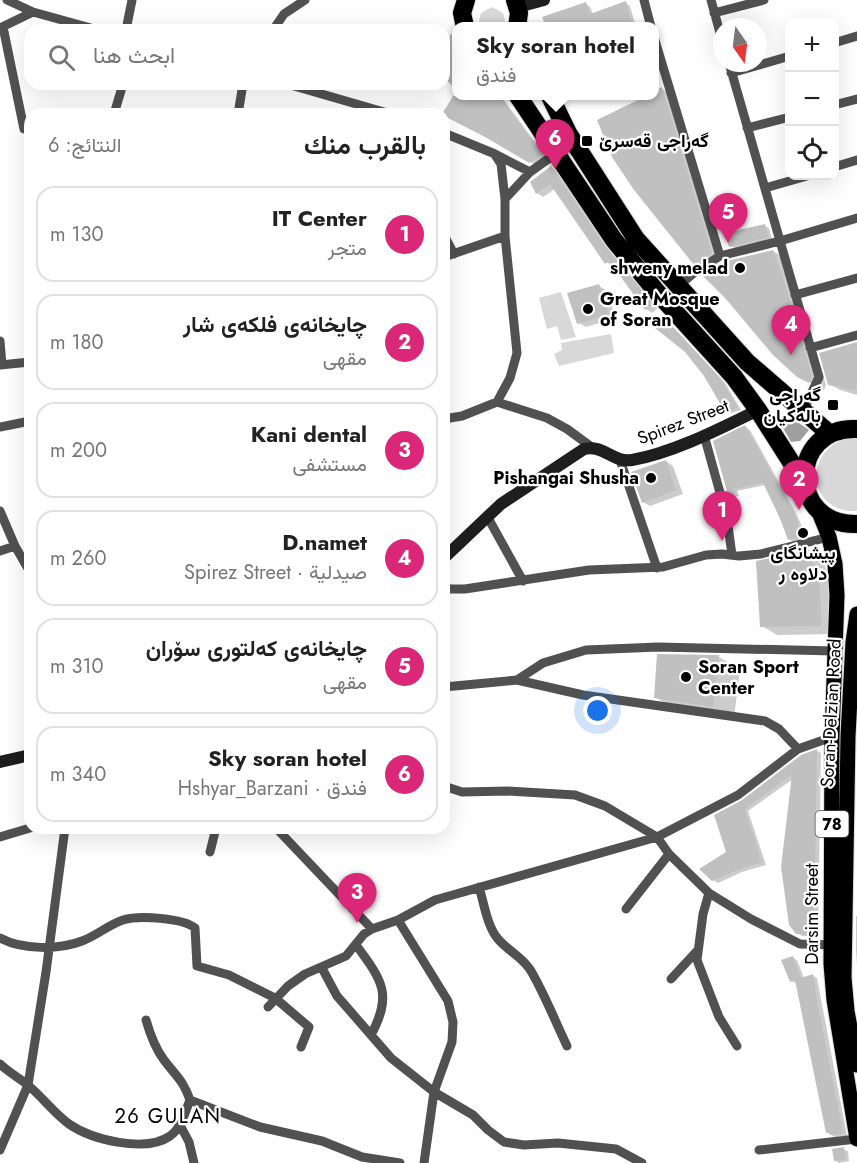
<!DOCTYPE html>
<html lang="ar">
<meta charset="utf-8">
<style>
body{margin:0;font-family:Jost,Vazirmatn,sans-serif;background:#f2f2f2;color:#222;direction:rtl}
.controls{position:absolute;right:18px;top:18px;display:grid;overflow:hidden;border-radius:12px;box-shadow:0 6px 24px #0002}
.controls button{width:54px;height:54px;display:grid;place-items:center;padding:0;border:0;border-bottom:2px solid #e0e0e0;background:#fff;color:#222;font:30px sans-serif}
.compass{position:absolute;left:713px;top:18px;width:54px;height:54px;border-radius:50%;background:#fff;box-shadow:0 6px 24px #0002;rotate:166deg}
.you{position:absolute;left:598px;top:711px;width:21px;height:21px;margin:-15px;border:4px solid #fff;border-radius:50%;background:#1a73e8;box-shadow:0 0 0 9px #1a73e833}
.badge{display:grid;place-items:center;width:39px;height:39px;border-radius:50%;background:#db2777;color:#fff;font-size:20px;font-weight:700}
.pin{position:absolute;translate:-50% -50px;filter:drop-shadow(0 2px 3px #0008)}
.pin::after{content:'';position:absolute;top:32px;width:21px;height:18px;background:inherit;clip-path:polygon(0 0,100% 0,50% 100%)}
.popup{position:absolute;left:452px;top:22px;width:207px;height:78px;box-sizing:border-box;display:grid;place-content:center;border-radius:12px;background:#fff;filter:drop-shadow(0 2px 4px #0005);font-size:20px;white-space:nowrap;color:#767676}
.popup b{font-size:22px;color:#222}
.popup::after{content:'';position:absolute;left:50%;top:100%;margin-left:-12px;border:12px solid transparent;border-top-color:#fff}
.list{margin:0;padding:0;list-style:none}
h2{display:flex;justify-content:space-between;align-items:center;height:78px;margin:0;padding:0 24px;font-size:26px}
h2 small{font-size:20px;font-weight:400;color:#767676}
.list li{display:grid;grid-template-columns:39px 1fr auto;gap:18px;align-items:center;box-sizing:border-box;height:96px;margin:0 12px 12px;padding:0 12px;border:2px solid #e0e0e0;border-radius:18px}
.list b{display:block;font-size:22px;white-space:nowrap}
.list p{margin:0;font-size:20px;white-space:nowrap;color:#767676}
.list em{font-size:20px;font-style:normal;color:#767676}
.icon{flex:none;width:33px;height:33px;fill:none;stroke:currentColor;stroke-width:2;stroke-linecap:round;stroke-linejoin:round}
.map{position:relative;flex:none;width:857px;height:1163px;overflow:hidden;direction:ltr}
.search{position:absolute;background:#fff;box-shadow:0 6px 24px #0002;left:24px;top:24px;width:426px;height:66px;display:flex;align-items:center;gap:15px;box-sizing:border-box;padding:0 21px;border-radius:18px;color:#767676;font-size:22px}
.panel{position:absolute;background:#fff;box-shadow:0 6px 24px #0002;left:24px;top:108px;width:426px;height:726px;border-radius:18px;direction:rtl}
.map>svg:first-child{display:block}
.green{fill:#d8d8d8}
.water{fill:#9f9f9f}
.shadow{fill:#0003}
.building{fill:#c0c0c0}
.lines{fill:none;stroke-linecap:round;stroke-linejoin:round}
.primary-casing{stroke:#dbdbdb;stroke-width:17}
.highway-casing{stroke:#dbdbdb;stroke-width:20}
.street{stroke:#515151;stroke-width:9}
.secondary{stroke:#1e1e1e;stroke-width:12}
.primary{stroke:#000;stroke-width:15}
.highway{stroke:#000;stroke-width:18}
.poi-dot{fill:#000;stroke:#fff;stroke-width:2}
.labels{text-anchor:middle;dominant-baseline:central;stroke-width:4.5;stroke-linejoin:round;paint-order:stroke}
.shield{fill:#fff;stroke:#4c4c4c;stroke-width:1.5}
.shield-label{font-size:16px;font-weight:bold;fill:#000}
.poi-label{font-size:18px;font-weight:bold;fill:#000;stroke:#fff;text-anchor:start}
.street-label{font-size:18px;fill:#000;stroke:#fff}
.neighbourhood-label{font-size:20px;letter-spacing:1.5px;fill:#000;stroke:#fff}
</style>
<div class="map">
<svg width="857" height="1163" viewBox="0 0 857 1163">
<rect width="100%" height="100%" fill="#fff"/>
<path class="green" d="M492 7 503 13 505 20 504 26H480L479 20 481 13Z
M561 292 576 337 561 340 557 326 547 329 539 298Z
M611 334 614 353 559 366 554 354 562 350 561 343Z
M845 439H857V511C810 514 801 454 845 439Z"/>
<path class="water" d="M787 415H792L799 423 809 430 800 441 791 442 780 423Z"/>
<path class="shadow" d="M626 3 630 6 636 27H548L586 4 590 7 593 14Z
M662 89 672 95 721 259 704 269 695 264 599 121 649 96H654V93Z
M456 94V96H501L546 157 534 164 444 114Z
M551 168 558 172 611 252 658 308 652 313 646 309 614 266 606 262 555 189 543 197 537 193Z
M765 226 769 228 772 239 735 248 730 246Z
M773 251 788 260 797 283 826 385 824 390 798 376 727 298Z
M599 286 606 290 616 318 586 327 579 323Z
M665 319 725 383 741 410 731 413 727 411 705 376Z
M857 343V395L840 390 830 384Z
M745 427 750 430 796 513 807 538 793 542 789 539 765 485 737 491 739 496 734 497 729 494Z
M666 461 673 466 683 494 650 506 643 502Z
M808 551 823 559 834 597 836 634 777 635 762 626Z
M719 657 740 669 734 718 677 710 655 697Z
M817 751 821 753 818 936H802L797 933 793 779 748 811 766 865 742 872 718 883 713 880 727 852 743 802 802 756Z
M856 916H857V965L856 951Z
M793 958 797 960 804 978 813 976 817 978 847 1136 835 1137 827 1132 796 983 791 981Z
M843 1149 848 1151 849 1161 839 1163 835 1160Z"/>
<path class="building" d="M626 1 633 27H546L542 17 586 2 590 14Z
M451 33 456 40V89L444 78V51Z
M662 87 712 253 694 265 634 190 612 157 597 120 646 96H654V91Z
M453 96H500L543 155 529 163 487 138 444 116 442 114Z
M551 166 605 246 653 304 645 310 609 261 605 264 550 184 536 194 530 182Z
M765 224 769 237 729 247 725 233Z
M773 250 782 274 812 376 809 383 797 377 773 355 726 299 702 275 723 262Z
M599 284 610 314 577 324 567 293Z
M664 317 721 379 738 408 725 412 704 376 685 352 655 328Z
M857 342V391L828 385 819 353Z
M745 425 792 509 804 536 788 540 780 518 763 483 733 489 735 494 728 495 713 441Z
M666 460 676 490 642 503 631 472Z
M809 549 820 588 821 626 760 627 756 561Z
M657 654 719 655 713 707 654 698Z
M817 749 814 935 796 934 789 925 781 867 792 774 745 809 762 862 737 870 712 881 699 869 726 852 714 815 742 800 801 755Z
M793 956 801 978 813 974 818 1006 843 1132 842 1134 830 1135 829 1133H826L795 980 790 982 781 960Z
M844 1147 845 1160 834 1161 832 1149Z"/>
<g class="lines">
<defs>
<path id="primary" d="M818 510 829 537 835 564 837 595 832 737 831 964 834 1000 857 1139
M857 614 853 642 848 736 844 978 847 1011 857 1065"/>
<path id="highway" d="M515 0 519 13 517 27
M465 27 462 13 466 0
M518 96 614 240 656 291 734 377 758 410 805 484
M550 96 568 133 636 239 747 362 830 434
M857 429C788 426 787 526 857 524"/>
</defs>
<use href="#primary" class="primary-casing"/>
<use href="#highway" class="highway-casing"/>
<path class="street" d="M7 0 33 12 98 30
M644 0 651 27
M711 0 722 40
M714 13 764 0
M3 27 24 129
M0 28 33 12
M126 30 132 0
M273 30 284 14 305 0
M654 37 720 256 780 241 857 218
M834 43 857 36
M729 63 819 377 803 411
M731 73 790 56
M287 84 391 114
M834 105 857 99
M114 114 123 84
M238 114 243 84
M747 128 790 117
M444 133 495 154 530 172
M495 155 501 164 505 199
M834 167 857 160
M765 188 807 176
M444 235 454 254
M444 257 505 236
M677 287 695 272 720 256
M795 295 857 278
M0 341 2 365
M810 348 857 335
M0 365 30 362
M497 402 510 378 517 353 505 236V199L530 172 555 154
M444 419 462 416 497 402 547 418 567 429 593 448
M0 427 30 421
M704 435 727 518 732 555
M620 460 657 568
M0 511 15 546 30 572
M487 516 523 581
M0 551 15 546
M444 589H465L589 570 663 567 706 555 722 554 739 556 761 554 829 537
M517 680 543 663 586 650 658 647 835 651
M444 687 517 680 583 695 765 721 779 729 798 749
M444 786 462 792 508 791 575 795 605 806 657 837 669 854 709 893 751 919 800 944 836 945
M276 828 372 929
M0 837 30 828
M210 852 216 828
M479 887C484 903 487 926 498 939 508 951 523 957 531 971 545 995 555 1021 567 1046
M709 893 703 914 697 960 719 1017 737 1046
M626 909 669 854
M398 920 448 1001 453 1022 452 1042 434 1092 424 1163
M0 938C22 950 59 950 82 941 96 936 108 925 123 920 139 915 183 918 195 928L197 966 229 975 275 998 309 1027 301 1047
M356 945C382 980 393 994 371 1035
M322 968 337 996 391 1058 434 1092 473 1115 488 1130 504 1142 524 1145 558 1143 616 1149 642 1163
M671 979 697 951
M268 1007 288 986 305 974 346 956 364 934 372 929 398 920 435 900 657 837 738 795 798 749 832 737
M0 1064C9 1073 20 1078 29 1086 43 1098 55 1114 69 1124 92 1140 146 1153 170 1136 181 1129 185 1112 190 1100 183 1080 176 1076 164 1060 155 1048 150 1034 146 1020
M190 1100 260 1127 322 1141 362 1157 400 1163
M180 1125 189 1142 194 1163
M0 1150 28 1085 46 972 65 828
M759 1150 857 1139"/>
<path class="secondary" d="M518 7 544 0
M444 558 501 504 584 449C603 444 613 463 632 460 673 453 721 428 758 410
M0 762 30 755"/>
<use href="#primary" class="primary"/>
<use href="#highway" class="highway"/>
</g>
<g class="poi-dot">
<rect x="581" y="135" width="12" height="12" rx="3"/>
<circle cx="740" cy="268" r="6"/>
<circle cx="588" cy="309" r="6"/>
<rect x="827" y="399" width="12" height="12" rx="3"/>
<circle cx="651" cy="478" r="6"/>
<circle cx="803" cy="533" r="6"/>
<circle cx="686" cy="677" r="6"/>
</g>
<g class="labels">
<rect class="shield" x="815.5" y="811" width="33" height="26" rx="4.5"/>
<g class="shield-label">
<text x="832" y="824">78</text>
</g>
<g class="poi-label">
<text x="599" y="141">گەراجی قەسرێ</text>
<text x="728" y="268" text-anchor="end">shweny melad</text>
<text x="600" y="299">Great Mosque<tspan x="600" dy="21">of Soran</tspan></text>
<text x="821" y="395" text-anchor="end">گەراجی<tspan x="821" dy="21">بالەکیان</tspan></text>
<text x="639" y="478" text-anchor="end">Pishangai Shusha</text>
<text x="803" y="553" text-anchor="middle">پیشانگای<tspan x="803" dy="21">دلاوه ر</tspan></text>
<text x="698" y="667">Soran Sport<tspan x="698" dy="21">Center</tspan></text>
</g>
<g class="street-label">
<text transform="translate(683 422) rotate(-21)">Spirez Street</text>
<text transform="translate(831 713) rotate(-87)">Soran-Delzian Road</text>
<text transform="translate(812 914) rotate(-90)">Darsim Street</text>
</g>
<g class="neighbourhood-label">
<text x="168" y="1116">26 GULAN</text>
</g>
</g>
</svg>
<div class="controls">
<button>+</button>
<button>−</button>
<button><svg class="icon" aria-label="locate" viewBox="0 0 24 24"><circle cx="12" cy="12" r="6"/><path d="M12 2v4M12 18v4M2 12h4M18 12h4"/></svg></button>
</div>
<svg class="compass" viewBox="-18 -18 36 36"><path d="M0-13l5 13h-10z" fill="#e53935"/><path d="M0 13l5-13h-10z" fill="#767676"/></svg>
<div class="you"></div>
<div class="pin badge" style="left:722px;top:541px">1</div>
<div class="pin badge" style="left:799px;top:510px">2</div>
<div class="pin badge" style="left:357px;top:923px">3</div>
<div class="pin badge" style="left:791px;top:355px">4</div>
<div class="pin badge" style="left:728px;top:243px">5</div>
<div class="pin badge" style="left:555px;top:169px">6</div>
<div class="popup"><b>Sky soran hotel</b>فندق</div>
<div class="search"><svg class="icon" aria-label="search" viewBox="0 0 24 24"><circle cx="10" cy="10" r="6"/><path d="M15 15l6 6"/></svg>ابحث هنا</div>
<section class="panel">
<h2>بالقرب منك<small>النتائج: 6</small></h2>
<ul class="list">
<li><span class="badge">1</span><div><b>IT Center</b><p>متجر</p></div><em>130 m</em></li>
<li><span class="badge">2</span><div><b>چایخانەی فلکەی شار</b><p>مقهى</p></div><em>180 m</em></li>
<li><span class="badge">3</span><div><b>Kani dental</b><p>مستشفى</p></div><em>200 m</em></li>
<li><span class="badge">4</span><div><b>D.namet</b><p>صيدلية · Spirez Street</p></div><em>260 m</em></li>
<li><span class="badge">5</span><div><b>چایخانەی کەلتوری سۆران</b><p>مقهى</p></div><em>310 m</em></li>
<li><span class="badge">6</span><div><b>Sky soran hotel</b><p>فندق · Hshyar_Barzani</p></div><em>340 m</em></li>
</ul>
</section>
</div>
